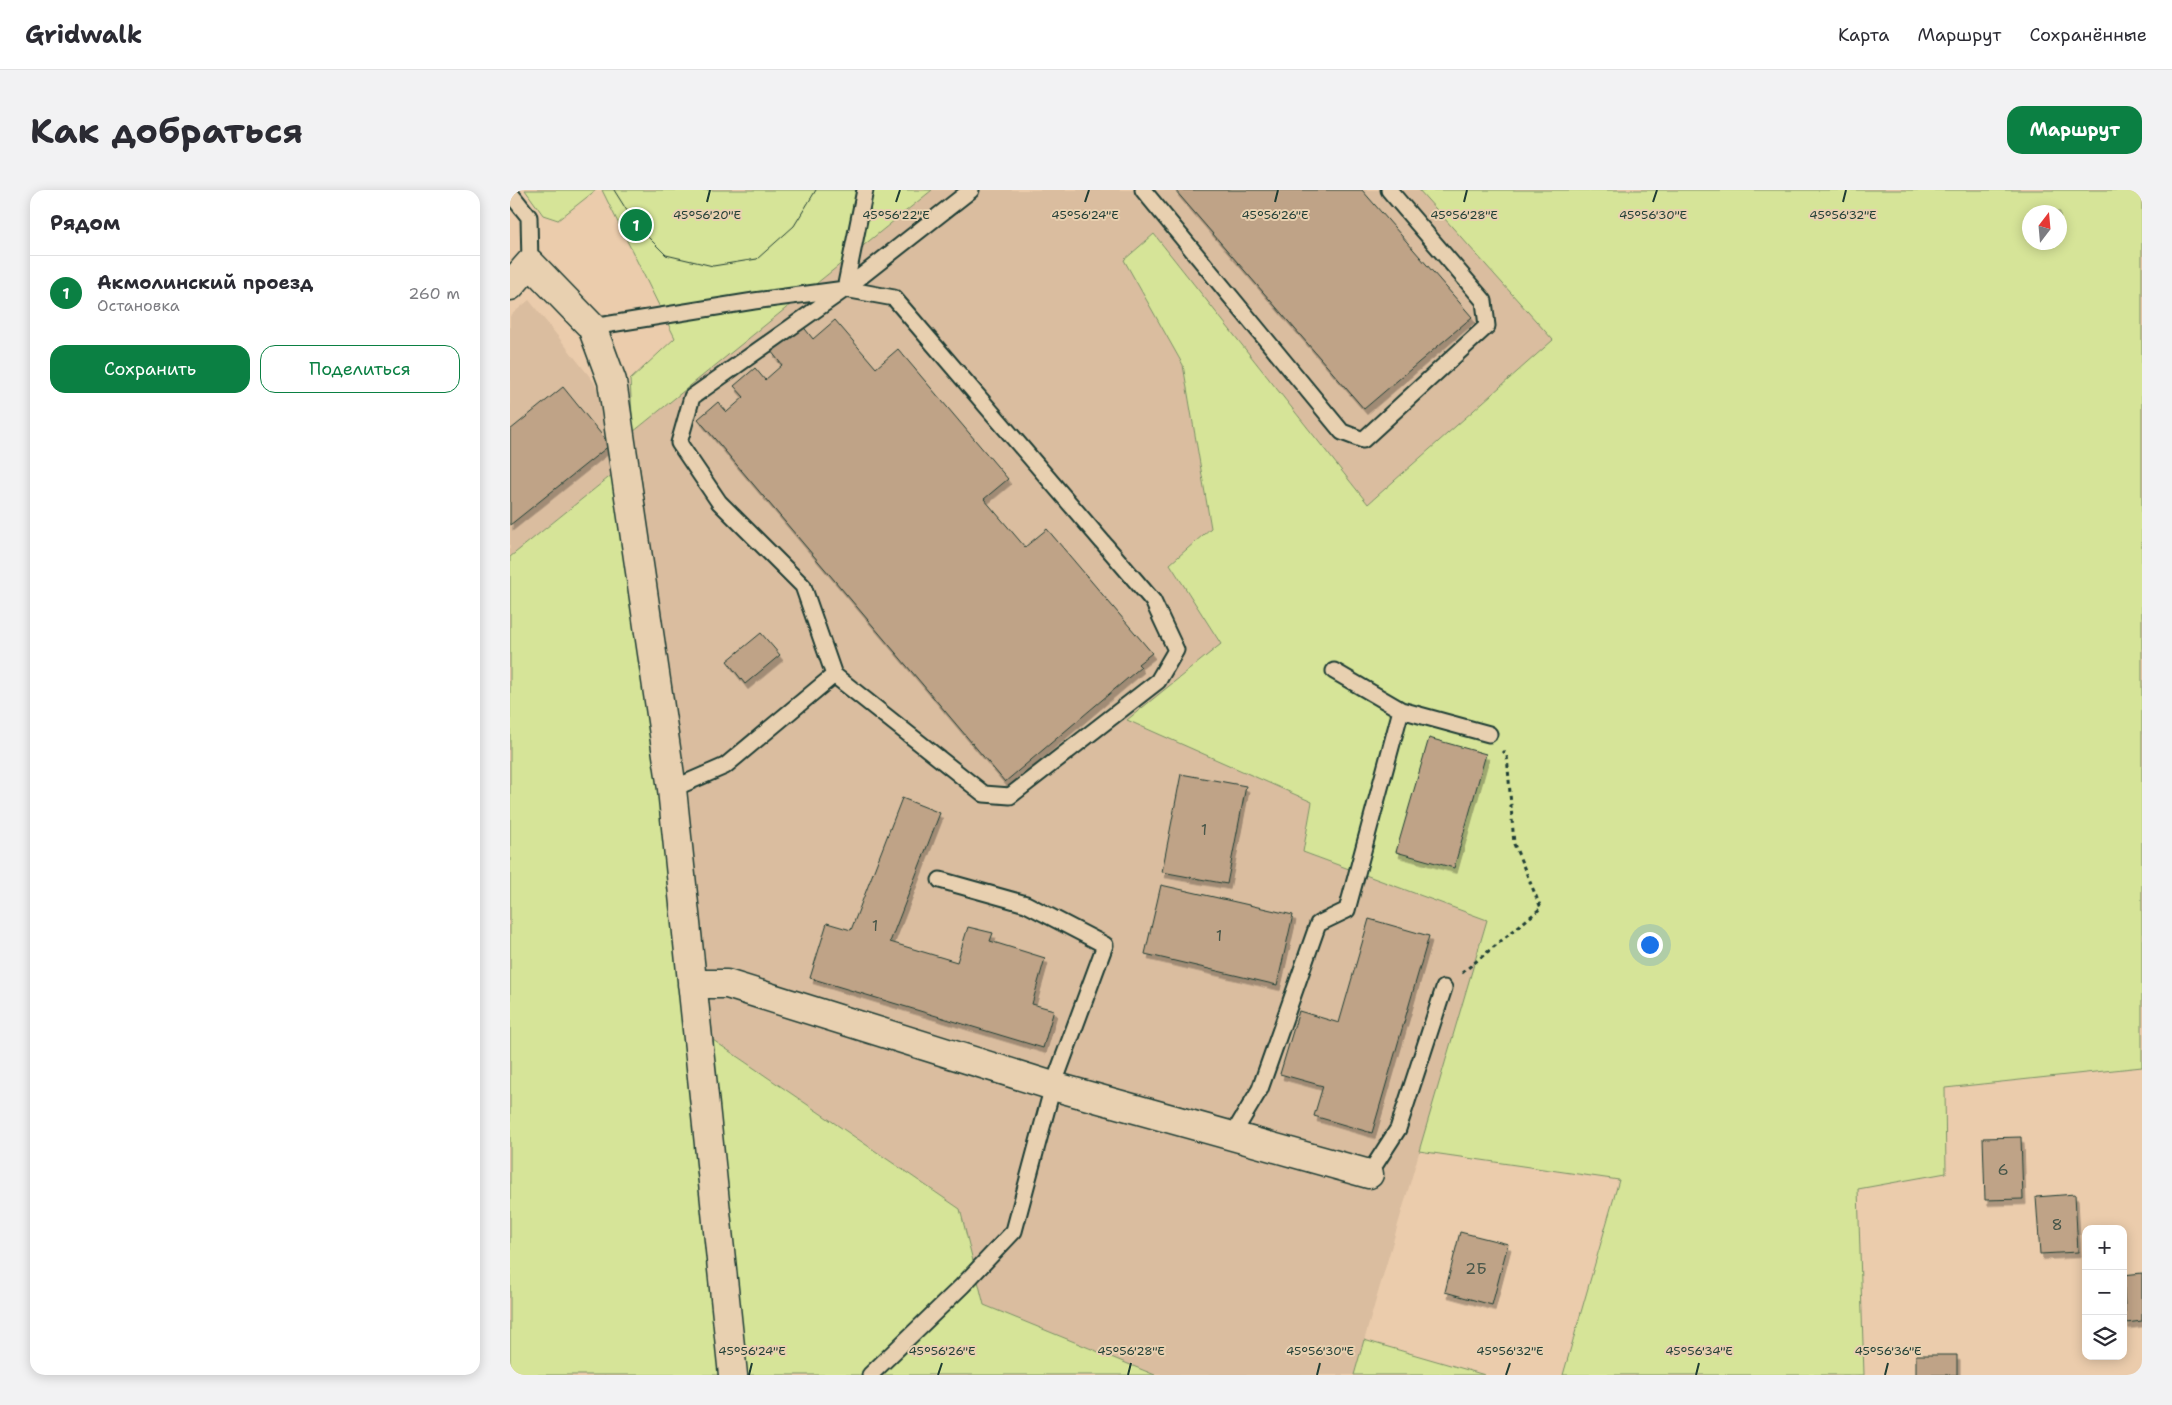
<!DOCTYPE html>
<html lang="ru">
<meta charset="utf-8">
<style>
body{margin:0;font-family:"Shantell Sans",sans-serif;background:#f2f2f3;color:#2b2b33}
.controls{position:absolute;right:15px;bottom:15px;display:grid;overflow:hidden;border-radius:10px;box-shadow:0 2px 12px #0003}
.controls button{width:45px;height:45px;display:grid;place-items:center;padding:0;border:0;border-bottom:1px solid #e1e1e2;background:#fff;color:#2b2b33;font:25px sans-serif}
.compass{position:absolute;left:1512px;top:15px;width:45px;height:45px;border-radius:50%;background:#fff;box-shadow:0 2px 12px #0003;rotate:16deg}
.you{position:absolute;left:1139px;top:754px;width:18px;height:18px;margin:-12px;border:4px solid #fff;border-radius:50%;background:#1a73e8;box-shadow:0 0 0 8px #1a73e833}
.badge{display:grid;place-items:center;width:32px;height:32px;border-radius:50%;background:#0b8043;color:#fff;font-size:16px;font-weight:700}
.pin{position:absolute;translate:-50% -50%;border:2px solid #fff;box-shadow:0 1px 5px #0006}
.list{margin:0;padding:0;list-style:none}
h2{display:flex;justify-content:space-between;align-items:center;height:65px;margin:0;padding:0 20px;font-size:21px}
h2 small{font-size:16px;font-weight:400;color:#7c7c81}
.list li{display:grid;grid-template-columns:32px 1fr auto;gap:15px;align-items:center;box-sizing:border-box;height:75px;padding:0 20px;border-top:1px solid #e1e1e2}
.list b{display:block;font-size:19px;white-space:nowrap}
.list p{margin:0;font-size:16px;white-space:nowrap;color:#7c7c81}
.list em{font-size:16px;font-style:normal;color:#7c7c81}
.actions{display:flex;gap:10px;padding:15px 20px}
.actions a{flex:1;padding:11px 0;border:1px solid #0b8043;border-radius:15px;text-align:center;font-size:18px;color:#0b8043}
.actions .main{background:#0b8043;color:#fff}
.icon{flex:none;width:28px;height:28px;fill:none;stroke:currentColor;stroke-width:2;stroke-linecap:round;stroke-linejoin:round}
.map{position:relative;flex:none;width:1632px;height:1185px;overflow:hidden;border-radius:15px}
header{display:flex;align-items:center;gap:30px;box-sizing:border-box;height:70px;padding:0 25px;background:#fff;border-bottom:1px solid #e1e1e2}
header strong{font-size:24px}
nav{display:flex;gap:28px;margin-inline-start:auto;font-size:18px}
.intro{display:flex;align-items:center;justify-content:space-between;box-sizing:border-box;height:120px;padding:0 30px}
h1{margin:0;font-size:35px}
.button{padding:12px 22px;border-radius:15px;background:#0b8043;color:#fff;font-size:18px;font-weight:700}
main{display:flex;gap:30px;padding:0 30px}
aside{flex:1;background:#fff;border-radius:15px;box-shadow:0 2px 12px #0003}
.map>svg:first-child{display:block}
.built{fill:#dabd9f}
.green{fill:#d6e498;stroke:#7a9066;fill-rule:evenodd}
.building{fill:#bfa387;stroke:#1f3d34;filter:url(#shadow)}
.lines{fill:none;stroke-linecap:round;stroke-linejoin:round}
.lane-casing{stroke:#1f3d34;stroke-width:19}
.street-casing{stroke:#1f3d34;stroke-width:31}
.path{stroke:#1f3d34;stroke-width:3;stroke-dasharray:4 4;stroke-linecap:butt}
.lane{stroke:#e8d0b0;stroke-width:15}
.street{stroke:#e8d0b0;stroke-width:28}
.tram{stroke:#1f3d34;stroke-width:1}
.ticks{fill:none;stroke:#1f3d34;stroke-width:2}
.labels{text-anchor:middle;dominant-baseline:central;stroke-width:4;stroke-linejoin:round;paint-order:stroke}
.number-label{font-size:16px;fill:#475649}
.ticks-label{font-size:12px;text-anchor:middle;fill:#1f3d34;stroke:#e8d0b0;stroke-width:4;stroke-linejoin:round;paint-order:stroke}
</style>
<header>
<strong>Gridwalk</strong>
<nav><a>Карта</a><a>Маршрут</a><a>Сохранённые</a></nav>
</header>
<div class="intro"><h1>Как добраться</h1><a class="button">Маршрут</a></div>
<main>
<aside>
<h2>Рядом<small></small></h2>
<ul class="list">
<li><span class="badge">1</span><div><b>Акмолинский проезд</b><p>Остановка</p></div><em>260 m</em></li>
</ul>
<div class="actions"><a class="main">Сохранить</a><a>Поделиться</a></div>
</aside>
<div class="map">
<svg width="1632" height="1185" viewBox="0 0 1632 1185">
<defs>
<filter id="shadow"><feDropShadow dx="3" dy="5.5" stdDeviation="0" flood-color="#0004"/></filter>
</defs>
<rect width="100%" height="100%" fill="#ebccac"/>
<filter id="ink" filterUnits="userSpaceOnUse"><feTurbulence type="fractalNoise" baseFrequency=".02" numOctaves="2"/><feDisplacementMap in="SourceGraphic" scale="10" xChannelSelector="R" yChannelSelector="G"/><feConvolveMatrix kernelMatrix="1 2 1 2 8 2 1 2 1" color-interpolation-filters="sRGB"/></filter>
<g filter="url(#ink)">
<path class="built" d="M422 0H909L1044 150 858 314 644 44 614 70 673 175 701 339 660 374 711 454 617 530 802 612 794 662 977 730 844 1185H645L474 1115 450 1019 203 850 180 632 123 242Z
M19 110 84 192 97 222 108 280 0 367V126Z"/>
<path class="green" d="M15 0H86L48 30 33 25Z
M92 0H422L123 242 120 190 165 148Z
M909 0H1632V877L1435 898 1436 983 1348 999 1354 1185H1053L1109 990 909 961 977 730 793 662 802 612 617 530 711 454 660 374 701 338 673 175 614 70 644 44 858 314 1043 150ZM1520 22H1550V52H1520Z
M129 273 180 632 203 850 450 1019 474 1115 645 1185H2L0 1183V367L108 280Z
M854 1150 975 1185H844Z"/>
<path class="building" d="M665 0H852L962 127 854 219Z
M325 130 366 178 388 159 498 289 474 309 515 357 537 339 642 463 628 474 631 477 495 592 188 229 208 212 217 222 234 207 224 196 245 178 255 190 272 175 261 161 292 135 303 149Z
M53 197 100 255 0 335V240Z
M251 443 270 465 235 494 217 471Z
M919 548 976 564 944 678 886 662Z
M671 584 736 596 717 694 652 682Z
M392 608 430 623 380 752 447 772 458 737 483 743 480 751 535 768 522 814 544 820 533 858 300 788 317 733 341 740Z
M651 695 783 725 767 795 635 764Z
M859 729 919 746 862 943 804 926 813 896 770 884 789 821 829 833Z
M1511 947 1513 1009 1475 1010 1473 948Z
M1565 1004 1568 1062 1530 1064 1526 1007Z
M950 1042 998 1054 982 1115 935 1102Z
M1632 1083V1131L1616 1133 1613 1085Z
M1406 1165H1447V1185H1406Z"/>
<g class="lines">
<defs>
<path id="lane" d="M633 0 832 242 853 250 977 136 974 111 879 0
M0 3 19 27 20 73
M82 137 244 111 335 99 461 0
M824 481 891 520 979 544
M324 485 293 396 209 312 169 253 182 207 335 99 355 0
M162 599 215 576 324 485 474 604 500 606 648 491 666 460 643 411 384 108 335 99
M722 946 750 899 808 734 837 720 891 520
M859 984 888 939 934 798
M360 1185 452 1096 504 1041 543 896 595 755 516 714 430 690"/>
<path id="street" d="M0 96 20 73 82 137 102 191 162 599 223 1185
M182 794H217L543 896 859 984"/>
</defs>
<use href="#lane" class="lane-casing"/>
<use href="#street" class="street-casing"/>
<path class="path" d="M952 783 1031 718 1004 654 997 565 993 561"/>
<use href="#lane" class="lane"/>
<use href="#street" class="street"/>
<path class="tram" d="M104 0 126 35 156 65 203 76 247 69 284 36 306 0"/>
</g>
</g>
<path class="ticks" d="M197 12 200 0M386 12 390 0M575 12 579 0M765 12 768 0M954 12 957 0M1143 12 1147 0M1333 12 1336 0M239 1185 242 1173M428 1185 432 1173M618 1185 621 1173M807 1185 810 1173M996 1185 1000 1173M1186 1185 1189 1173M1375 1185 1378 1173"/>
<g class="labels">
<g class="number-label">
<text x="694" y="639">1</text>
<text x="365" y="735">1</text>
<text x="709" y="745">1</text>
<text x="1493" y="979">6</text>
<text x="1547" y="1034">8</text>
<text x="966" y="1078">2Б</text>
</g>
</g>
<g class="ticks-label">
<text x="197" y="29">45°56'20"E</text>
<text x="386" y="29">45°56'22"E</text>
<text x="575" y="29">45°56'24"E</text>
<text x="765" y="29">45°56'26"E</text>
<text x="954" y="29">45°56'28"E</text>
<text x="1143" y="29">45°56'30"E</text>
<text x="1333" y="29">45°56'32"E</text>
<text x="242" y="1165">45°56'24"E</text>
<text x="432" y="1165">45°56'26"E</text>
<text x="621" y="1165">45°56'28"E</text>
<text x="810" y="1165">45°56'30"E</text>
<text x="1000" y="1165">45°56'32"E</text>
<text x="1189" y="1165">45°56'34"E</text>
<text x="1378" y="1165">45°56'36"E</text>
</g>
</svg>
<div class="controls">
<button>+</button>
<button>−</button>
<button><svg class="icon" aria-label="layers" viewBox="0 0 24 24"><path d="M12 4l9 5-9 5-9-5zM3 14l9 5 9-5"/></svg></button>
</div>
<svg class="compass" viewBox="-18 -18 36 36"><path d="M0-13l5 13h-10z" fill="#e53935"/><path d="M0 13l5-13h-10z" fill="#7c7c81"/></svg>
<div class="you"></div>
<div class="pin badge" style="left:126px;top:35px">1</div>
</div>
</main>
